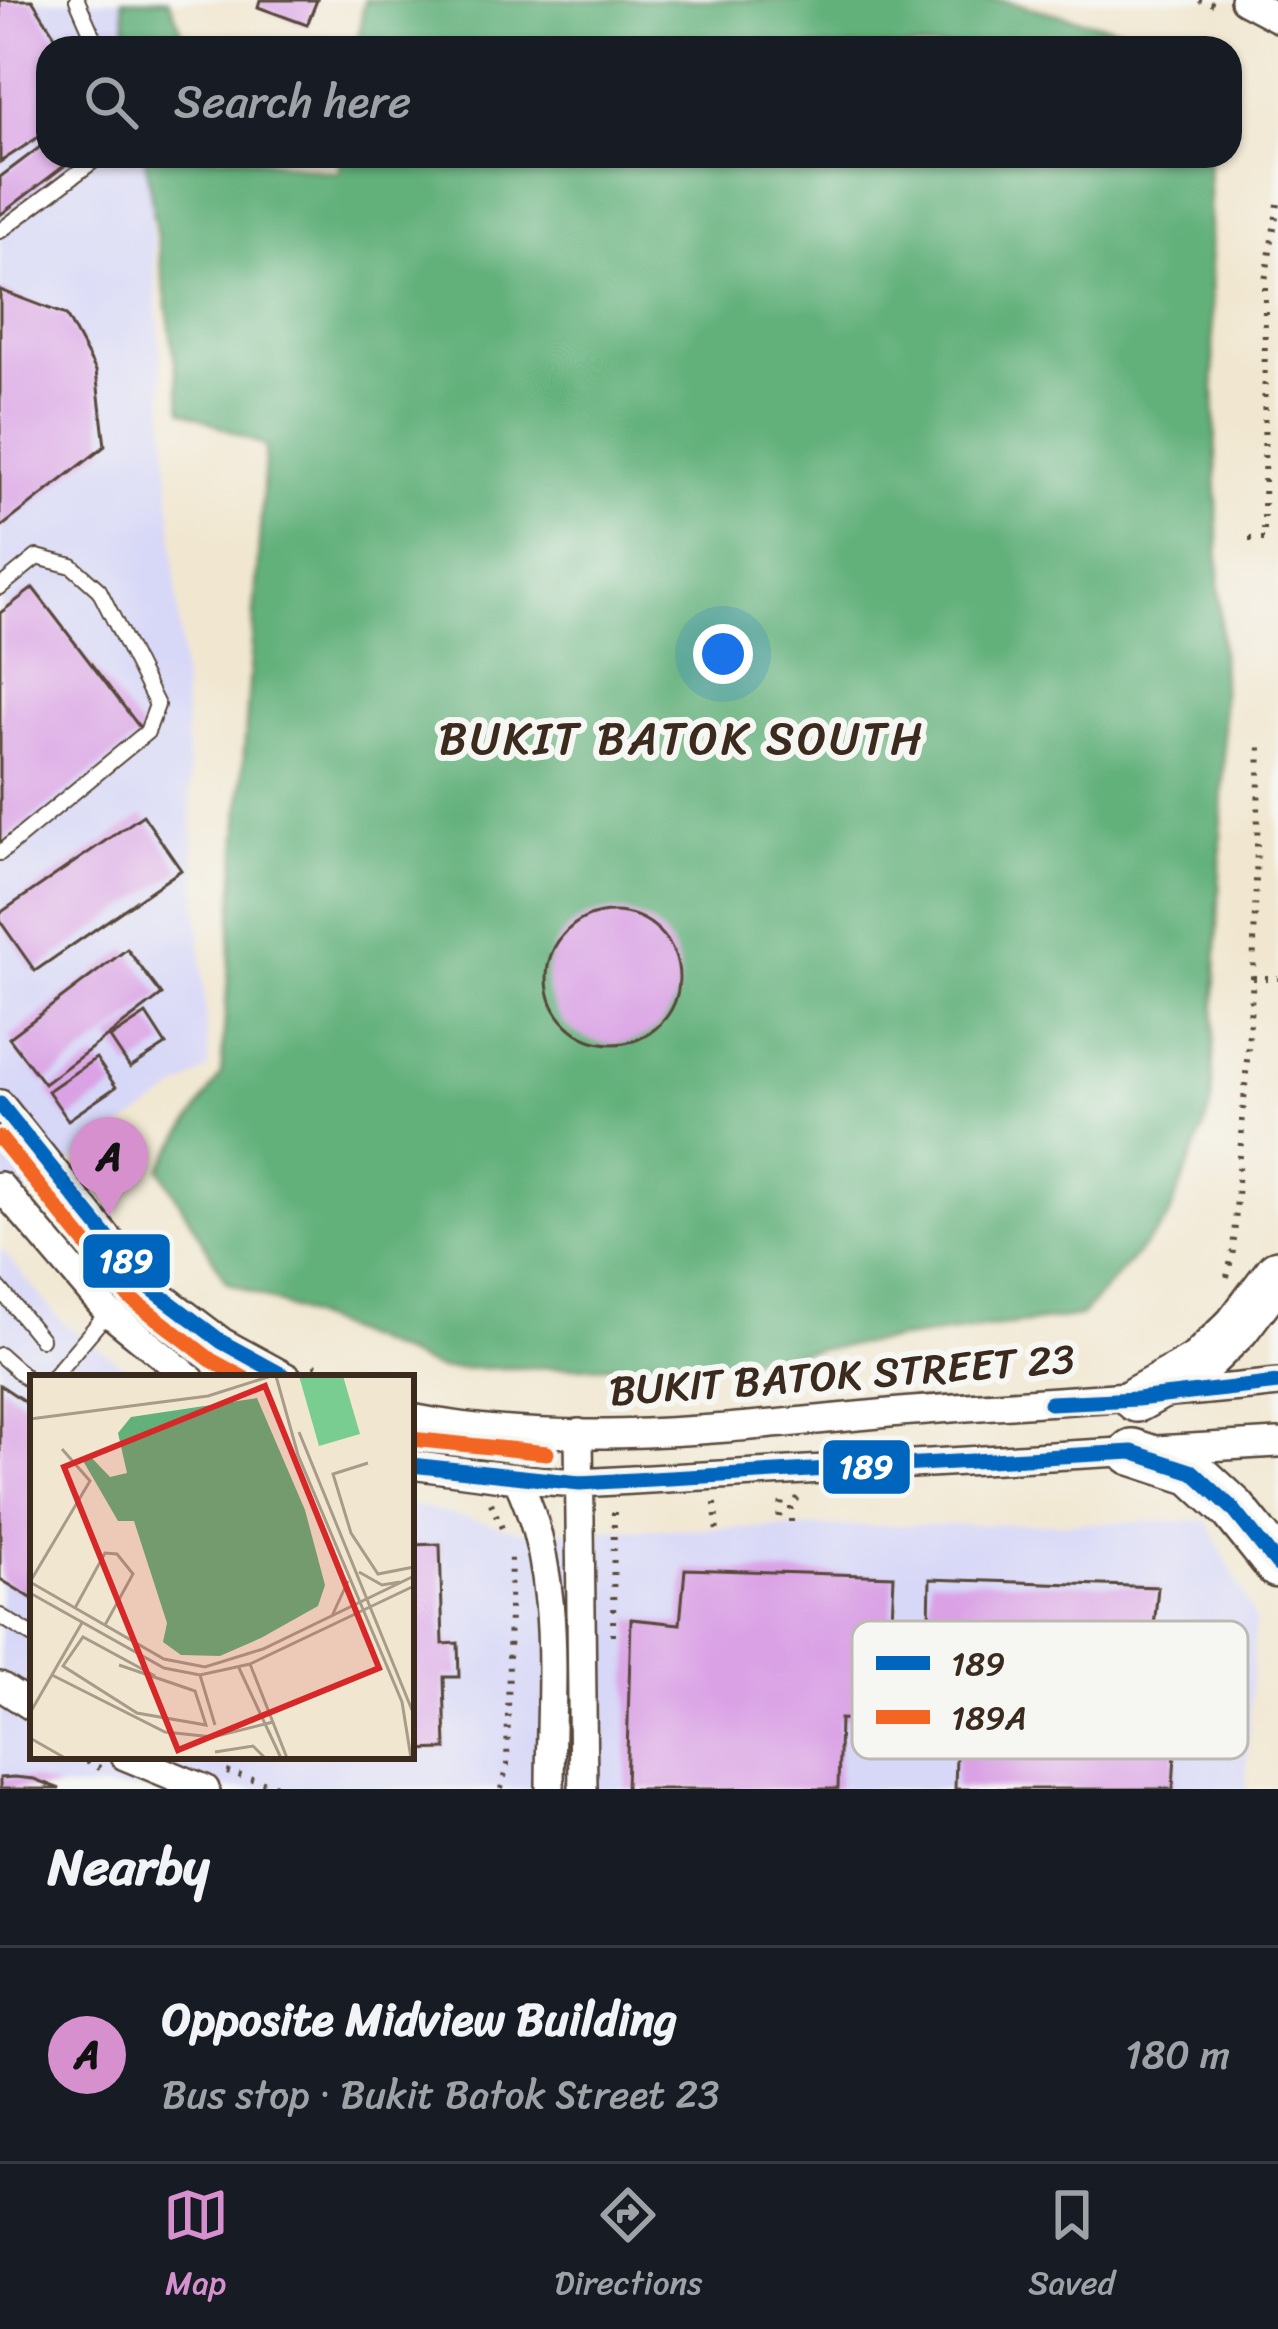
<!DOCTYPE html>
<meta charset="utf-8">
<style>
body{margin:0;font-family:Sriracha,sans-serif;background:#242831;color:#f1f3f6}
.you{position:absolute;left:723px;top:654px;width:42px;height:42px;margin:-30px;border:9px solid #fff;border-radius:50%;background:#1a73e8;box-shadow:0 0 0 18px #1a73e833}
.badge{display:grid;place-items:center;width:78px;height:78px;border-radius:50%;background:#d690ce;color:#111;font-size:39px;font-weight:700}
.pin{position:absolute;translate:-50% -99px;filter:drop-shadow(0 3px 6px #0008)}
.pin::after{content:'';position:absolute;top:63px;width:42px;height:36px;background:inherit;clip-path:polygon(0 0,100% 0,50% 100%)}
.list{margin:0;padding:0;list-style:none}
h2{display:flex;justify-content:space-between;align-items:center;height:156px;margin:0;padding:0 48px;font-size:51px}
h2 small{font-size:39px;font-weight:400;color:#9ea1a6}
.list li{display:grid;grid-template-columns:78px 1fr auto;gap:36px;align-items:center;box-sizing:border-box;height:216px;padding:0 48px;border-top:3px solid #363941}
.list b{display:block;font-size:45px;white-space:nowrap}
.list p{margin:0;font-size:39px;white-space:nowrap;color:#9ea1a6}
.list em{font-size:39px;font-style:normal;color:#9ea1a6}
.icon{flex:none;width:66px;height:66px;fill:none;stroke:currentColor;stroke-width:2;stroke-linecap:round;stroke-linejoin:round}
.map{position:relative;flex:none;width:1278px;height:1789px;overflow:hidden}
.search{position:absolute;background:#171b24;box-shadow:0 3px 9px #0004;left:36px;right:36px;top:36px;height:132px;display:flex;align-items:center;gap:30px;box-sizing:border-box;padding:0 42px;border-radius:36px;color:#9ea1a6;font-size:45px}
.sheet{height:372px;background:#171b24}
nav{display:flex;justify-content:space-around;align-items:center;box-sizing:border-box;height:168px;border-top:3px solid #363941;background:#171b24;font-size:33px;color:#9ea1a6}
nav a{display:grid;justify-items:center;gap:6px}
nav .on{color:#d690ce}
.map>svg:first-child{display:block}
.built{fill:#d7d7f8}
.forest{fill:#62b07a;stroke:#4e6d4c;stroke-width:3}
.building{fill:#daa2e5}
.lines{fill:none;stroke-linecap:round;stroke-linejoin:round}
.lane-casing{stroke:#564639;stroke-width:18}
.street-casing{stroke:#564639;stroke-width:32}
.primary-casing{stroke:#564639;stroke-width:50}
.path{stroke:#564639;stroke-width:6;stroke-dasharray:3 9;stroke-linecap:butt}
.lane{stroke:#fff;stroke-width:14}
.street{stroke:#fff;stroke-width:27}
.primary{stroke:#fff;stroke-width:45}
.bus-1-casing{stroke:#f6f6f2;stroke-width:24}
.bus-2-casing{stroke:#f6f6f2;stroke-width:24}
.bus-1{stroke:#0065bd;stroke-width:15}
.bus-2{stroke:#f26522;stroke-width:15}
.labels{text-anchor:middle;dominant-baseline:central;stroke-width:12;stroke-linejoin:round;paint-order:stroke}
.street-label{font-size:42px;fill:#3b2a1e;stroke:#f6f6f2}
.neighbourhood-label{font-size:45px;letter-spacing:3px;fill:#3b2a1e;stroke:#f6f6f2}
.inset-road{fill:none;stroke:#a89b89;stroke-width:3}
.view{fill:#d62828;fill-opacity:0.15;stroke:#d62828;stroke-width:6}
.inset-edge{fill:none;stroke:#3b2a1e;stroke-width:6}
.key{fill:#f6f6f2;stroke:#beb9b2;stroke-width:3}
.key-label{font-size:33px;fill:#3b2a1e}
.line-badge{stroke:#f6f6f2;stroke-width:4.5}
.badge-label{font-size:33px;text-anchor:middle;font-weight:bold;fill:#fff}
</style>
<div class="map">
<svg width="1278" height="1789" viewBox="0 0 1278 1789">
<rect width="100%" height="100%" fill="#f6f6f2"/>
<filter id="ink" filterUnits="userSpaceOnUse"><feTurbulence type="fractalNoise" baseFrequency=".00833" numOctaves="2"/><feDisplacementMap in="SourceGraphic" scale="24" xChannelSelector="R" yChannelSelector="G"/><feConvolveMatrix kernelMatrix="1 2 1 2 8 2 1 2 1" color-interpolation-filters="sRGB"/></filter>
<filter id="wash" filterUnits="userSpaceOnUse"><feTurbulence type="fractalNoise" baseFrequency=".004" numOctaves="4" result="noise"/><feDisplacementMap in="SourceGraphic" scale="48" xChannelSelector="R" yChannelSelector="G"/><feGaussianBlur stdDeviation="2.7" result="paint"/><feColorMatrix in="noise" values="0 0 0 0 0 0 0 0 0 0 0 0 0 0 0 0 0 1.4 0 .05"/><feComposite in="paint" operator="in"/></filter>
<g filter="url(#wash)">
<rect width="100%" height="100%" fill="#f1e7d0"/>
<path class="built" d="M0 0H138L135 48H48V156H147L209 1068 0 1211Z
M0 1247 60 1320 140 1378H33V1756H411V1505L523 1531 1207 1521 1255 1619 1246 1789H0Z"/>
<path class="forest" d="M122 0H169L189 48H129Z
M364 0H1000L1199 48H357Z
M145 156H239L338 173 341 156H1208L1224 763 1211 1108 1168 1219 1081 1316 698 1365 438 1369 227 1282 160 1169 221 1074 266 447 182 410Z"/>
<g id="blocks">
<path class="building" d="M0 0H32L63 48H48V131L0 162Z
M260 0H317L307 25 258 7Z
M48 141V156H69L72 160 0 215V177Z
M0 290 66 315 96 371 105 446 0 528Z
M33 588 144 733 0 843V613Z
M143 815 181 870 35 971 0 921V913Z
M547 978a66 66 0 1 1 132 0a66 66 0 1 1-132 0Z
M127 949 162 995 44 1084 9 1038Z
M146 1014 166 1045 130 1068 110 1038Z
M96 1058 116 1087 68 1120 48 1091Z
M0 1385 33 1407V1599L0 1579Z
M440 1544 443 1644 458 1643 459 1677H444L446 1749 411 1750V1545Z
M685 1569 894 1576 892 1620 929 1622 930 1579 1158 1587 1154 1627 1165 1628 1161 1661 1180 1663 1173 1789H955L957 1723 840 1719 838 1789H626L631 1619 680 1624Z
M14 1777 34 1779 60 1789H0V1778Z"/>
</g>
</g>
<g filter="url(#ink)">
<use href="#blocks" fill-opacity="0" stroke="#564639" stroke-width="3"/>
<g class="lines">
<defs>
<path id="lane" d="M77 0 98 48
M0 231 100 156
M0 587 37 557 72 566 99 590 157 705 147 732 0 853
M0 1289 41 1339
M0 1355 33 1384
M52 1378 108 1312
M0 1616 33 1636"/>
<path id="street" d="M1244 0 1278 18
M0 1104 144 1283 222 1342 288 1378
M0 1186 108 1312 190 1378
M411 1418C576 1451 748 1425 913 1411 1035 1401 1156 1397 1278 1383
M579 1433 583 1789
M411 1465 517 1479 580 1483 1278 1443
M517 1479C564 1576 550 1685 550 1789
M0 1686 33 1707
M125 1756 205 1789"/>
<path id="primary" d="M1137 1399 1198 1365 1237 1327 1278 1273
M1132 1452 1193 1472 1233 1509 1278 1565"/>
</defs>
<use href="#lane" class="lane-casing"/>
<use href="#street" class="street-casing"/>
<use href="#primary" class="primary-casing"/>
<path class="path" d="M1199 0 1218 5
M1249 539H1264L1265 281 1278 204
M1253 978H1278
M1227 1277 1233 1251 1253 978 1260 745
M314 1365 346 1378
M491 1503 505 1535
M715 1503 717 1535
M779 1517 782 1501
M791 1522V1505L798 1498
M613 1635 614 1505
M76 1756 100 1768
M227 1772 288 1789
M501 1789 507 1765 511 1553"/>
<use href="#lane" class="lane"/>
<use href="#street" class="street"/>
<use href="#primary" class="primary"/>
<defs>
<path id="bus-1" d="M0 1104 144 1283 222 1342 288 1378
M1050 1403 1137 1399 1278 1383
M411 1465 580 1483 1132 1452 1193 1472 1233 1509 1278 1565"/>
<path id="bus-2" d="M0 1138 129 1297 211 1360 244 1378
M411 1439 547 1453"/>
</defs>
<use href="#bus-1" class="bus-1-casing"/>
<use href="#bus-2" class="bus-2-casing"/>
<use href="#bus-1" class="bus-1"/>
<use href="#bus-2" class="bus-2"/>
</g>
</g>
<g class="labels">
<g class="street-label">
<text transform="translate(842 1375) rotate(-4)">BUKIT BATOK STREET 23</text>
</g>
<g class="neighbourhood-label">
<text x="682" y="739">BUKIT BATOK SOUTH</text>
</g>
</g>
<g transform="translate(30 1375)">
<rect width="384" height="384" fill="#f1e7d0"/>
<path d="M269 1H313L330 59 289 71Z" fill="#79cd90"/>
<path d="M227 23 275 135 295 210 288 231 231 263 190 281 151 280 133 267 137 248 104 146H88L52 84 60 81 80 102 97 98 88 58 101 42Z" fill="#62b07a"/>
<path class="inset-road" d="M246 1 268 80 372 327 381 383M0 44 178 21 241 1M269 57 384 340M338 88 303 99 321 158 348 199 384 192M329 197 352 210 370 207M0 207 134 284 175 292 233 274 384 201M0 207 60 106 32 74M0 218 134 293 170 300 220 289 384 211M45 233 75 178 87 179 103 199 75 250M302 241 318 206M220 289 257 383M89 290 165 316 176 350 107 338 33 291 53 262 125 301M209 293 251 383M22 300 135 357 183 362 243 347M170 300 185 350M0 338 53 246M0 363 35 383M185 377 223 371 235 383"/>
<path class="view" d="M235 11 349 293 148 375 34 92Z"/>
<rect width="384" height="384" class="inset-edge"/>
</g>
<rect x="852" y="1621" width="396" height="138" rx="18" class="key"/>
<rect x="876" y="1656" width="54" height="14" fill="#0065bd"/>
<rect x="876" y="1710" width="54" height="14" fill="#f26522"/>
<g class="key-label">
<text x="951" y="1675">189</text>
<text x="951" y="1729">189A</text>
</g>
<g class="line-badge">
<rect x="81" y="1232" width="91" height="58" rx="12" fill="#0065bd"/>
<rect x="821" y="1438" width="91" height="58" rx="12" fill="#0065bd"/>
</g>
<g class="badge-label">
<text x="126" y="1272">189</text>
<text x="866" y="1478">189</text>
</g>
</svg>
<div class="you"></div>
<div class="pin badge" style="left:109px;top:1216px">A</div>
<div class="search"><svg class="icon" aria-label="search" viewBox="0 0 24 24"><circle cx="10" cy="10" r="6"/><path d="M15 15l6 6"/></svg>Search here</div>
</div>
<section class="sheet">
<h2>Nearby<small></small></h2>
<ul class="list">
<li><span class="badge">A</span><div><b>Opposite Midview Building</b><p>Bus stop · Bukit Batok Street 23</p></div><em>180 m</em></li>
</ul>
</section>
<nav>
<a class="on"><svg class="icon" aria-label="map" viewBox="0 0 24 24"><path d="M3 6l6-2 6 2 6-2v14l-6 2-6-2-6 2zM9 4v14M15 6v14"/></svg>Map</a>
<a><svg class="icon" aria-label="directions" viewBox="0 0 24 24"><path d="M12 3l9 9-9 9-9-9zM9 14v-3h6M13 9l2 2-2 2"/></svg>Directions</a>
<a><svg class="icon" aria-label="saved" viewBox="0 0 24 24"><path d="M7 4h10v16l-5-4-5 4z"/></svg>Saved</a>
</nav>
